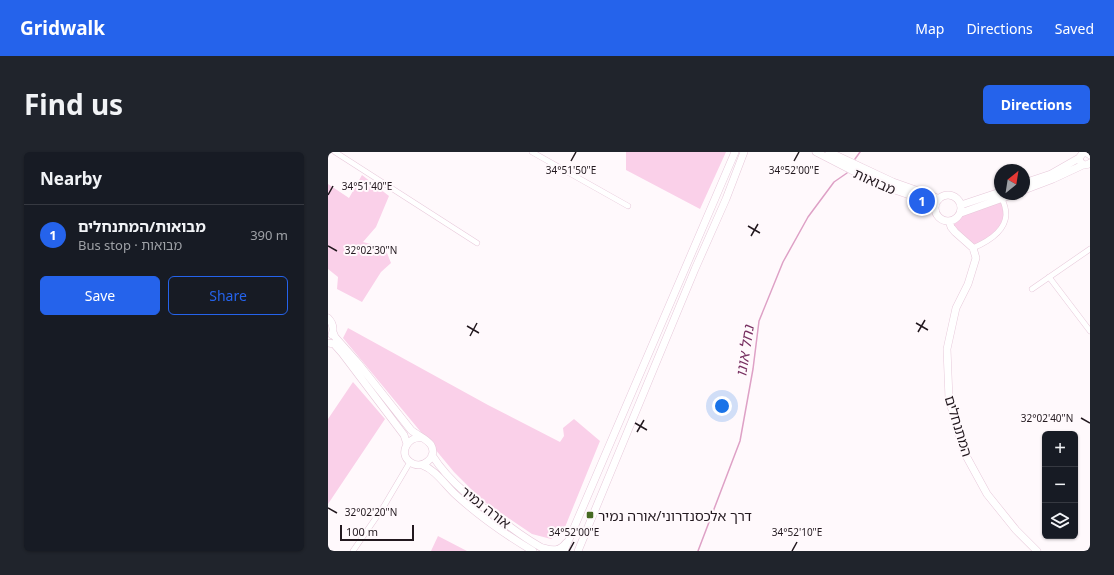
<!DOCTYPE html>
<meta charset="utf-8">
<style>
body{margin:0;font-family:"Noto Sans","Noto Sans Hebrew",sans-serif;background:#20242c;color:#f1f3f6}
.controls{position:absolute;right:12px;bottom:12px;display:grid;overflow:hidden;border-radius:6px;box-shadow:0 1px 3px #0004}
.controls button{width:36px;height:36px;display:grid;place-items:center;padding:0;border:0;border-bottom:1px solid #363941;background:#171b24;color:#f1f3f6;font:20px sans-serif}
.compass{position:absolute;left:666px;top:12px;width:36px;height:36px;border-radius:50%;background:#171b24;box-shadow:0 1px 3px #0004;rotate:30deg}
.scale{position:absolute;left:12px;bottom:10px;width:74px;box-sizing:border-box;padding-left:4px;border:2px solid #23191f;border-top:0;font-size:11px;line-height:14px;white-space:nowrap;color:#23191f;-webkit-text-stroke:3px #fff9fc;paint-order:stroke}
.you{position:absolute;left:394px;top:254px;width:14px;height:14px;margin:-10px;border:3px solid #fff;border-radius:50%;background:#1a73e8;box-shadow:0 0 0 6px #1a73e833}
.badge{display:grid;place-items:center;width:26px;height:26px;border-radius:50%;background:#2563eb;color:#fff;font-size:13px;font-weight:700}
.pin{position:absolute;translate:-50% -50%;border:2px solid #fff;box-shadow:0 1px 4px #0006}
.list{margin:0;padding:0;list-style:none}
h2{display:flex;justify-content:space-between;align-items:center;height:52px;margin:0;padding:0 16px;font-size:17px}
h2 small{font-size:13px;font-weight:400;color:#9ea1a6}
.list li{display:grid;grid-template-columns:26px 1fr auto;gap:12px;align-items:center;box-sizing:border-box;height:60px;padding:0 16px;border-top:1px solid #363941}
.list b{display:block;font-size:15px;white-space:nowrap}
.list p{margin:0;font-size:13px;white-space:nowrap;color:#9ea1a6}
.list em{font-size:13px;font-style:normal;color:#9ea1a6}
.actions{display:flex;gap:8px;padding:12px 16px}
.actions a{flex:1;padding:9px 0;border:1px solid #2563eb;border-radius:6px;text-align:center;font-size:14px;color:#2563eb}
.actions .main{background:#2563eb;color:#fff}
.icon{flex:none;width:22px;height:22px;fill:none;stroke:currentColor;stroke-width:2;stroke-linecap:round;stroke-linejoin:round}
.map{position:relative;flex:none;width:762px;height:399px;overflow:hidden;border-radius:6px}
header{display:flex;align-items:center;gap:24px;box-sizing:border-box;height:56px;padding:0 20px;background:#2563eb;color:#fff}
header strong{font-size:19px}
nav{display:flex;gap:22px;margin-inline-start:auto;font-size:14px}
.intro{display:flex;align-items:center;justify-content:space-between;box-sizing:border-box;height:96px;padding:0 24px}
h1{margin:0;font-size:28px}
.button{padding:10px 18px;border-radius:6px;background:#2563eb;color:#fff;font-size:14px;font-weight:700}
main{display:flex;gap:24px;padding:0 24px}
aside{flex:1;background:#171b24;border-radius:6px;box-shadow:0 1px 3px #0004}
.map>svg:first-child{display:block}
.green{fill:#fad0e9}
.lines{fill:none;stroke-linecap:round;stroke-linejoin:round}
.stream{stroke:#dea1c6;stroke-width:1.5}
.street-casing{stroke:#e7c9da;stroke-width:6}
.secondary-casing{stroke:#e7c9da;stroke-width:8}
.street{stroke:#fff;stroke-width:5}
.secondary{stroke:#fff;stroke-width:7}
.ticks{fill:none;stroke:#23191f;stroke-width:1.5}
.poi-dot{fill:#466a23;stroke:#fff9fc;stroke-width:1.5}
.labels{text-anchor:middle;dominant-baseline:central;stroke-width:4;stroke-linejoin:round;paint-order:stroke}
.street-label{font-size:14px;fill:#23191f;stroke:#fff9fc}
.poi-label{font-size:14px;fill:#23191f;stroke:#fff9fc;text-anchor:start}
.water-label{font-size:15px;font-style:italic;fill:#783061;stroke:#fff9fc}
.ticks-label{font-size:10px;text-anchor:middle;fill:#23191f;stroke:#fff9fc;stroke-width:4;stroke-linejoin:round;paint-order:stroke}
</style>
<header>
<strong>Gridwalk</strong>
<nav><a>Map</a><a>Directions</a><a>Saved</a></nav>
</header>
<div class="intro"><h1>Find us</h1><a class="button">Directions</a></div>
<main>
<aside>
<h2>Nearby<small></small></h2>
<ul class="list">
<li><span class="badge">1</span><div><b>מבואות/המתנחלים</b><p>Bus stop · מבואות</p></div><em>390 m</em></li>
</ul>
<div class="actions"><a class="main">Save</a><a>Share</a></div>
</aside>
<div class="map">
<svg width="762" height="399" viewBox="0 0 762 399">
<rect width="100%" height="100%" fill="#fff9fc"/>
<path class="green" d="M298 0H398L372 57 298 18Z
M34 23 61 44 48 75 35 90 57 96 63 111 53 120 34 150 9 137 10 125 0 117V32L21 46Z
M674 47 678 62 674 75 645 96 621 69 627 67 633 61Z
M20 176 160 253 232 290 236 284 235 276 246 267 272 289 235 380 223 387 204 382 155 349 126 320 15 186Z
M25 230 57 267 0 352V267Z
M110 384 139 399H103Z"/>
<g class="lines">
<path class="stream" d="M527 7 532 0
M370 399 412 289 425 217 431 169 455 110 480 65 506 30 519 21"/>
<defs>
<path id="street" d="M7 0 149 91
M204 0 300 54
M645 96C659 90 677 80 678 63 678 58 676 51 674 47
M721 125 762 179
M704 137 762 97
M25 399 56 354 82 310"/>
<path id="secondary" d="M488 0 523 18 561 36 602 50 607 55
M501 0 565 30 602 43 611 47
M762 3 759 1H755L751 6C752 12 757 15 762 11
M696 31 723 22 751 6
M696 38 725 27 755 13
M607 56a13 13 0 1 1 26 0a13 13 0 1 1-26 0Z
M633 53 672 40
M633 61 686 42
M621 69 623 75 627 80 645 96 648 106 640 132 628 156 619 197 621 247 636 300 659 342 688 378 709 399
M0 166C5 171 6 177 4 183
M5 180 7 185 30 211 83 278C89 283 99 287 103 293 110 305 94 319 82 310 70 301 80 284 94 286
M0 191 6 192 14 201 76 283 79 292
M104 303C122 332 153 354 181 374 193 383 206 392 220 399
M94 313C108 318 117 333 128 343 151 364 178 383 205 399
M216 396C225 399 232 399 238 391
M236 399 407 0
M250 399 367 117 398 47 416 0"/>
</defs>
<use href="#street" class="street-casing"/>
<use href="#secondary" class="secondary-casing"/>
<use href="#street" class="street"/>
<use href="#secondary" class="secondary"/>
</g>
<path class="ticks" d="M243 9 248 0M466 9 471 0M0 43 5 34M420 74 432 81M423 84 430 72M0 94 9 99M588 171 600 178M139 174 151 181M590 180 597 168M142 184 149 171M753 266 762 271M307 271 319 278M309 280 316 268M0 356 9 361M241 399 246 390M464 399 469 390"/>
<rect class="poi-dot" x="258" y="359" width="8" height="8" rx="2"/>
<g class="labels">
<g class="street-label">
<text transform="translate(547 29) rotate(24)">מבואות</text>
<text transform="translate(631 274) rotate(73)">המתנחלים</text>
<text transform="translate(158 355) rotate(38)">אורה נמיר</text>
</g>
<g class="poi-label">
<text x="270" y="363">דרך אלכסנדרוני/אורה נמיר</text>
</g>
<g class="water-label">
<text transform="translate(416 199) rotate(-81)">נחל אונו</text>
</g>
</g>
<g class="ticks-label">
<text x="243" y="22">34°51'50"E</text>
<text x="466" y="22">34°52'00"E</text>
<text x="39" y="38">34°51'40"E</text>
<text x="43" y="102">32°02'30"N</text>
<text x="719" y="270">32°02'40"N</text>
<text x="43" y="364">32°02'20"N</text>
<text x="246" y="384">34°52'00"E</text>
<text x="469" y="384">34°52'10"E</text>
</g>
</svg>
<div class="controls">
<button>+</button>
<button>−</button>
<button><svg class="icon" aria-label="layers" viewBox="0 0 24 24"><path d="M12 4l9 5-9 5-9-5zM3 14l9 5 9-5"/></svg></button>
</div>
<svg class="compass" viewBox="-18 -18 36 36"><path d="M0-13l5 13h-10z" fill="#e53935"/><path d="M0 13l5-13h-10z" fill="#9ea1a6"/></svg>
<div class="scale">100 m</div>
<div class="you"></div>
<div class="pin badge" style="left:594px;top:49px">1</div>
</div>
</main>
